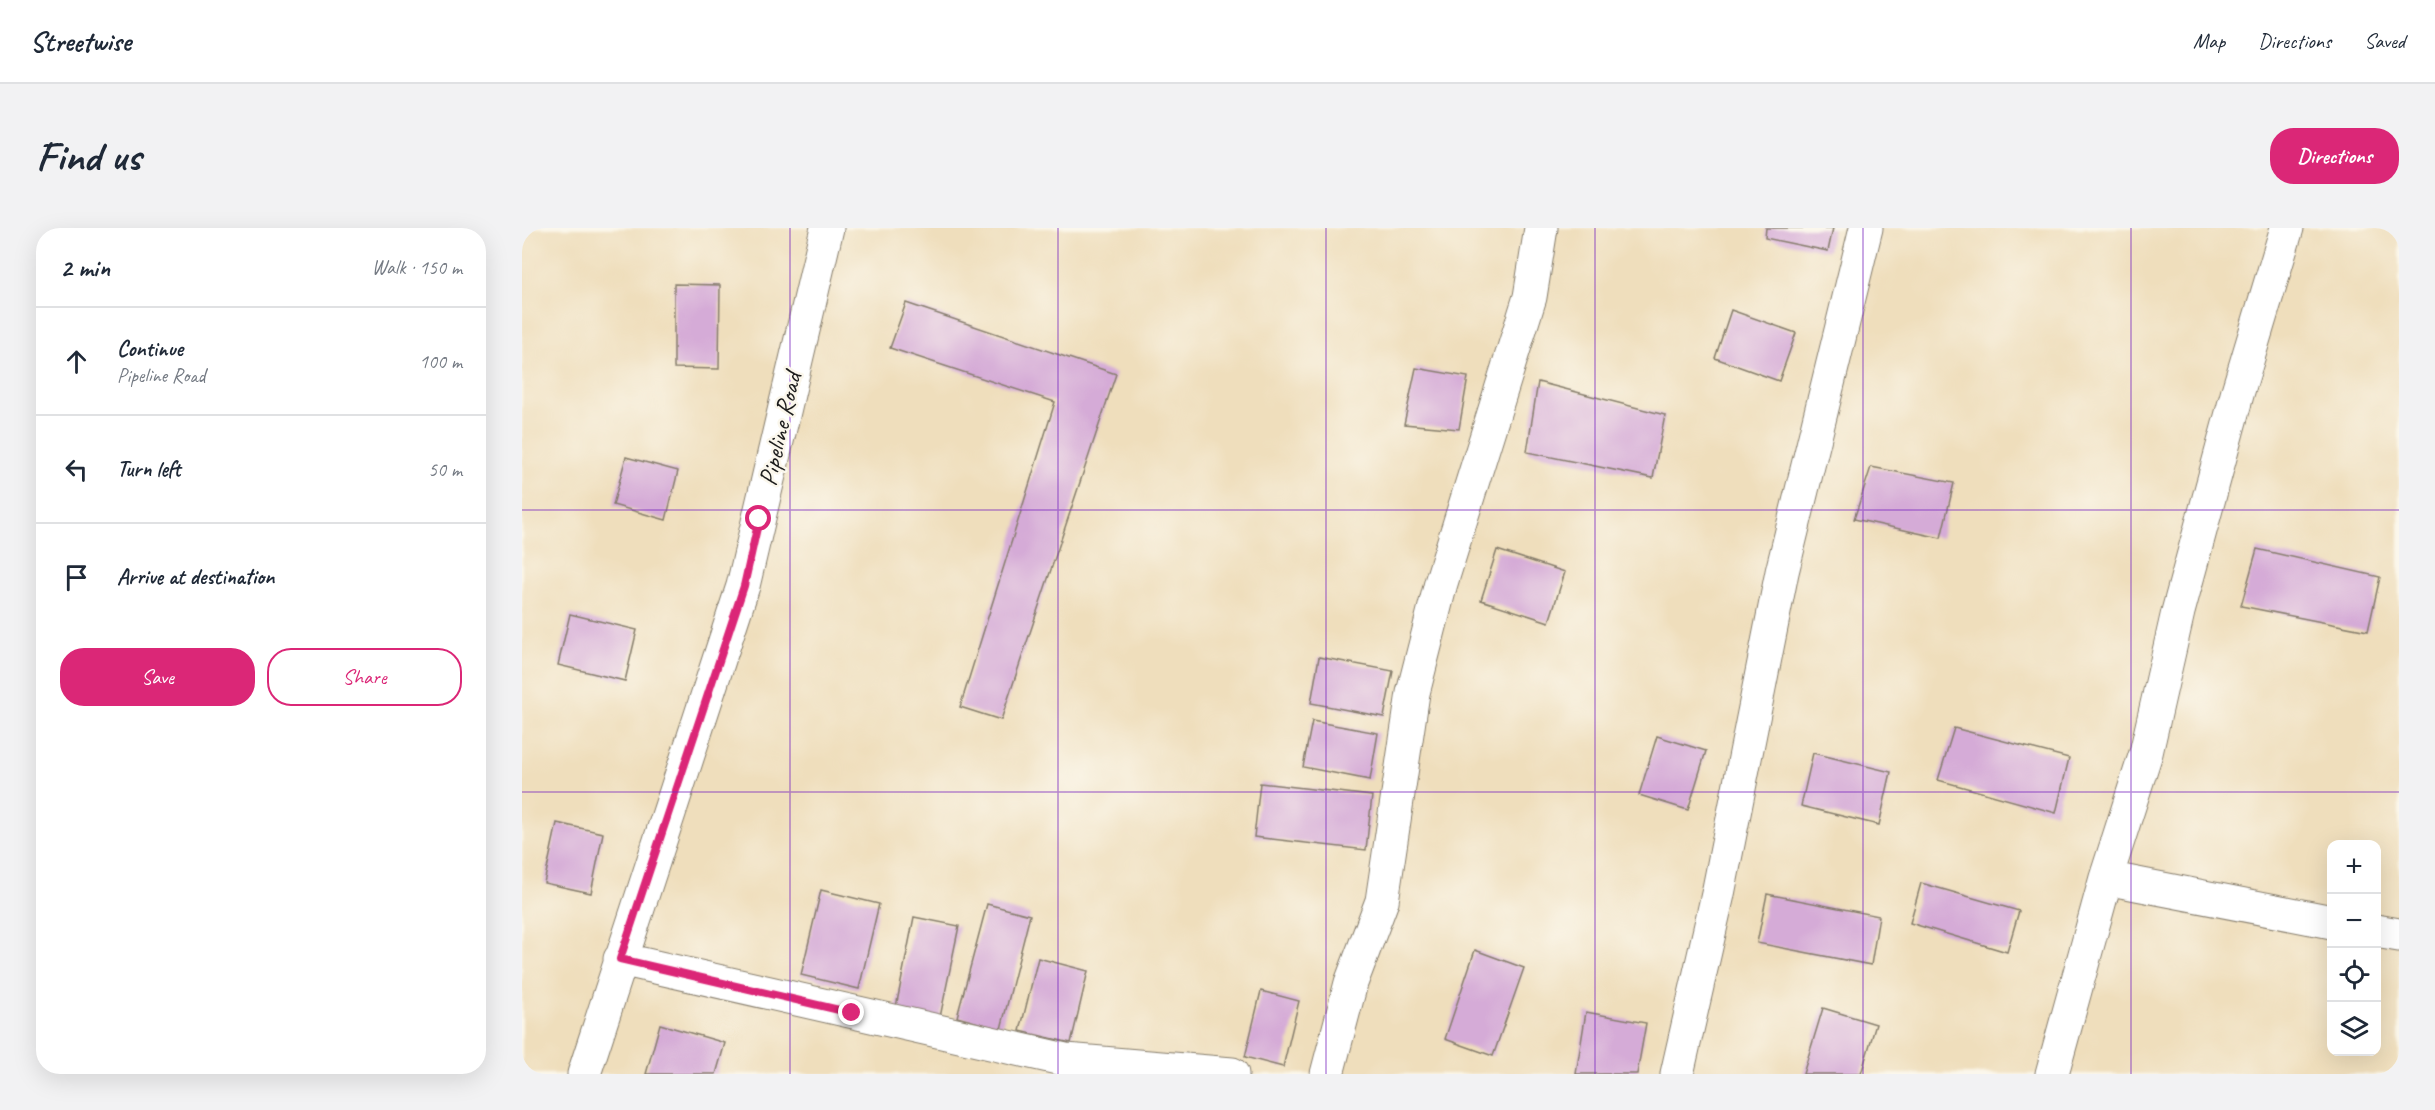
<!DOCTYPE html>
<meta charset="utf-8">
<style>
body{margin:0;font-family:Caveat,sans-serif;background:#f2f2f3;color:#1f2937}
.controls{position:absolute;right:18px;bottom:18px;display:grid;overflow:hidden;border-radius:12px;box-shadow:0 6px 24px #0002}
.controls button{width:54px;height:54px;display:grid;place-items:center;padding:0;border:0;border-bottom:2px solid #e0e1e3;background:#fff;color:#1f2937;font:30px sans-serif}
.stop{position:absolute;width:18px;height:18px;margin:-14px;border:4px solid #db2777;border-radius:50%;background:#fff}
.stop.end{background:#db2777;border-color:#fff;box-shadow:0 2px 6px #0008}
.list{margin:0;padding:0;list-style:none}
h2{display:flex;justify-content:space-between;align-items:center;height:78px;margin:0;padding:0 24px;font-size:26px}
h2 small{font-size:20px;font-weight:400;color:#747a83}
.list li{display:grid;grid-template-columns:39px 1fr auto;gap:18px;align-items:center;box-sizing:border-box;height:108px;padding:0 24px;border-top:2px solid #e0e1e3}
.list b{display:block;font-size:22px;white-space:nowrap}
.list p{margin:0;font-size:20px;white-space:nowrap;color:#747a83}
.list em{font-size:20px;font-style:normal;color:#747a83}
.actions{display:flex;gap:12px;padding:18px 24px}
.actions a{flex:1;padding:14px 0;border:2px solid #db2777;border-radius:24px;text-align:center;font-size:21px;color:#db2777}
.actions .main{background:#db2777;color:#fff}
.icon{flex:none;width:33px;height:33px;fill:none;stroke:currentColor;stroke-width:2;stroke-linecap:round;stroke-linejoin:round}
.map{position:relative;flex:none;width:1877px;height:846px;overflow:hidden;border-radius:24px}
header{display:flex;align-items:center;gap:36px;box-sizing:border-box;height:84px;padding:0 30px;background:#fff;border-bottom:2px solid #e0e1e3}
header strong{font-size:28px}
nav{display:flex;gap:33px;margin-inline-start:auto;font-size:21px}
.intro{display:flex;align-items:center;justify-content:space-between;box-sizing:border-box;height:144px;padding:0 36px}
h1{margin:0;font-size:42px}
.button{padding:15px 27px;border-radius:24px;background:#db2777;color:#fff;font-size:21px;font-weight:700}
main{display:flex;gap:36px;padding:0 36px}
aside{flex:1;background:#fff;border-radius:24px;box-shadow:0 6px 24px #0002}
.map>svg:first-child{display:block}
.building{fill:#d5abd7}
.lines{fill:none;stroke-linecap:round;stroke-linejoin:round}
.minor-casing{stroke:#867d6c;stroke-width:35}
.minor{stroke:#fff;stroke-width:33}
.route{stroke:#db2777;stroke-width:8}
.grid{fill:none;stroke:#7b2cbf;stroke-width:1.5;stroke-opacity:0.55}
.labels{text-anchor:middle;dominant-baseline:central;stroke-width:5;stroke-linejoin:round;paint-order:stroke}
.street-label{font-size:26px;fill:#1c1c1c;stroke:#fbf7ec}
</style>
<header>
<strong>Streetwise</strong>
<nav><a>Map</a><a>Directions</a><a>Saved</a></nav>
</header>
<div class="intro"><h1>Find us</h1><a class="button">Directions</a></div>
<main>
<aside>
<h2>2 min<small>Walk · 150 m</small></h2>
<ul class="list">
<li><svg class="icon" aria-label="ahead" viewBox="0 0 24 24"><path d="M12 20V5M6 11l6-6 6 6"/></svg><div><b>Continue</b><p>Pipeline Road</p></div><em>100 m</em></li>
<li><svg class="icon" aria-label="left" viewBox="0 0 24 24"><path d="M17 20v-9H6M10 6l-5 5 5 5"/></svg><div><b>Turn left</b></div><em>50 m</em></li>
<li><svg class="icon" aria-label="arrive" viewBox="0 0 24 24"><path d="M6 21V4h12l-3 4 3 4H6"/></svg><div><b>Arrive at destination</b></div></li>
</ul>
<div class="actions"><a class="main">Save</a><a>Share</a></div>
</aside>
<div class="map">
<svg width="1877" height="846" viewBox="0 0 1877 846">
<rect width="100%" height="100%" fill="#fbf7ec"/>
<filter id="ink" filterUnits="userSpaceOnUse"><feTurbulence type="fractalNoise" baseFrequency=".0167" numOctaves="2"/><feDisplacementMap in="SourceGraphic" scale="12" xChannelSelector="R" yChannelSelector="G"/><feConvolveMatrix kernelMatrix="1 2 1 2 8 2 1 2 1" color-interpolation-filters="sRGB"/></filter>
<filter id="wash" filterUnits="userSpaceOnUse"><feTurbulence type="fractalNoise" baseFrequency=".008" numOctaves="4" result="noise"/><feDisplacementMap in="SourceGraphic" scale="24" xChannelSelector="R" yChannelSelector="G"/><feGaussianBlur stdDeviation="1.35" result="paint"/><feColorMatrix in="noise" values="0 0 0 0 0 0 0 0 0 0 0 0 0 0 0 0 0 1.4 0 .05"/><feComposite in="paint" operator="in"/></filter>
<g filter="url(#wash)">
<rect width="100%" height="100%" fill="#efdebc"/>
<g id="blocks">
<path class="building" d="M1244 0H1311L1306 23 1243 10Z
M152 56 198 57 197 141 152 140Z
M384 75 594 146 479 492 438 479 533 174 368 120Z
M1209 82 1274 105 1257 153 1193 130Z
M894 140 946 149 937 201 882 196Z
M1016 154 1143 187 1131 250 1005 224Z
M104 229 156 243 144 292 91 277Z
M1349 239 1432 255 1419 310 1332 291Z
M1735 321 1858 349 1846 403 1719 378Z
M975 322 1043 344 1027 394 959 372Z
M48 386 115 402 103 453 36 437Z
M797 429 871 443 862 489 789 475Z
M790 493 856 505 848 552 781 539Z
M1432 500 1547 530 1534 585 1416 552Z
M1135 508 1184 523 1166 582 1117 567Z
M1291 525 1369 544 1357 597 1279 578Z
M738 555 850 568 844 622 732 609Z
M35 595 81 605 69 665 22 655Z
M1399 655 1497 683 1485 724 1388 695Z
M299 662 357 676 337 761 279 747Z
M1245 666 1357 688 1349 737 1235 715Z
M465 676 508 687 479 801 435 789Z
M392 689 437 698 416 799 372 789Z
M953 722 1002 740 971 828 923 811Z
M516 730 566 743 549 815 498 803Z
M739 763 777 773 761 839 723 829Z
M1301 780 1354 796 1339 846H1281Z
M1064 784 1124 795 1115 846H1054Z
M138 796 203 815 194 846H124Z"/>
</g>
</g>
<g filter="url(#ink)">
<use href="#blocks" fill-opacity="0" stroke="#867d6c" stroke-width="1.5"/>
<g class="lines">
<defs>
<path id="minor" d="M1584 650 1810 694
M1854 703 1877 707
M98 731 544 832 710 846
M62 846 221 358 305 0
M805 846 829 755 860 673 891 465 919 355 1008 69 1019 0
M1155 846 1196 666 1260 344 1344 0
M1530 846 1584 650 1624 525 1656 384 1716 163 1765 0"/>
</defs>
<use href="#minor" class="minor-casing"/>
<use href="#minor" class="minor"/>
</g>
</g>
<g class="lines" filter="url(#ink)">
<path class="route" d="M237 291 222 358 98 731 330 785"/>
</g>
<path class="grid" d="M268 0V846M536 0V846M804 0V846M1073 0V846M1341 0V846M1609 0V846M0 282H1877M0 564H1877"/>
<g class="labels">
<g class="street-label">
<text transform="translate(258 201) rotate(-77)">Pipeline Road</text>
</g>
</g>
</svg>
<div class="controls">
<button>+</button>
<button>−</button>
<button><svg class="icon" aria-label="locate" viewBox="0 0 24 24"><circle cx="12" cy="12" r="6"/><path d="M12 2v4M12 18v4M2 12h4M18 12h4"/></svg></button>
<button><svg class="icon" aria-label="layers" viewBox="0 0 24 24"><path d="M12 4l9 5-9 5-9-5zM3 14l9 5 9-5"/></svg></button>
</div>
<div class="stop" style="left:237px;top:291px"></div>
<div class="stop end" style="left:330px;top:785px"></div>
</div>
</main>
